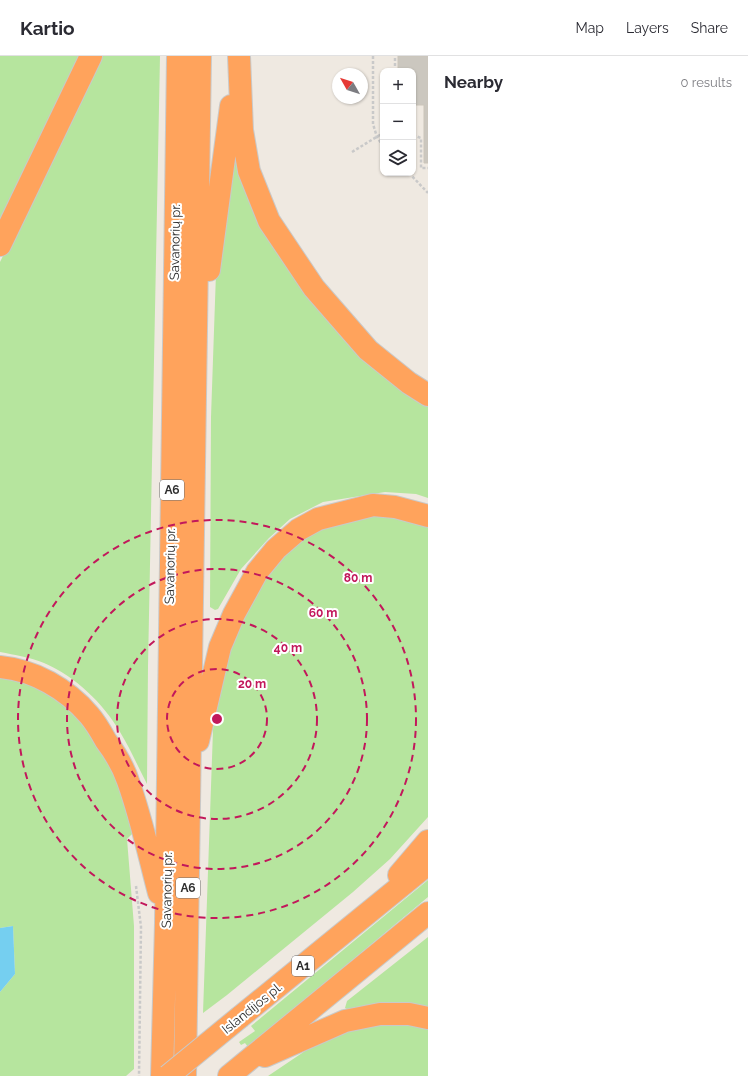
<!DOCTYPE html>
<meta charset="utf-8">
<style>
body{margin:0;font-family:Raleway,sans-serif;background:#f7f7f7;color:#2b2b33}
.controls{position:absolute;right:12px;top:12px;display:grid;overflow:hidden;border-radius:8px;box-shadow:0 1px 3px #0004}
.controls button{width:36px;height:36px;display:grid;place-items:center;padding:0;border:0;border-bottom:1px solid #e1e1e2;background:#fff;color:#2b2b33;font:20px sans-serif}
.compass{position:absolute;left:332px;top:12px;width:36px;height:36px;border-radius:50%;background:#fff;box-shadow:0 1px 3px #0004;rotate:309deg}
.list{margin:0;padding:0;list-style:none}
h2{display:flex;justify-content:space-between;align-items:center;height:52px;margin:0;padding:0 16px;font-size:17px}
h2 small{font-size:13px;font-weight:400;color:#7c7c81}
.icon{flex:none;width:22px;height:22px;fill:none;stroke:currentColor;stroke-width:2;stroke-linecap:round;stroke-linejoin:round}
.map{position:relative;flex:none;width:428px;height:1020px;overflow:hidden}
header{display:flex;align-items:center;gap:24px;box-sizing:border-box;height:56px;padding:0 20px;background:#fff;border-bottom:1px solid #e1e1e2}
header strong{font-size:19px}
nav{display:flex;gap:22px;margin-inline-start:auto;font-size:14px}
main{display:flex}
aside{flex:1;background:#fff}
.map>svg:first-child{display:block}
.green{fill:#b6e59e}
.water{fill:#75cff0}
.building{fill:#cbc7bf;stroke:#cbc5ba}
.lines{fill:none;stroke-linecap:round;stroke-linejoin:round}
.highway-casing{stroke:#c9c9c9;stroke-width:24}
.path{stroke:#c9c9c9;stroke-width:2.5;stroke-dasharray:3 2;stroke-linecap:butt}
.highway{stroke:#ffa35c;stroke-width:22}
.highway-bridge-casing{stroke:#c9c9c9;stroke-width:24;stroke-linecap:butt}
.highway-bridge{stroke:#ffa35c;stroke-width:22}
.ring{fill:none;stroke:#c2185b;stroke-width:2;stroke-dasharray:7 5}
.labels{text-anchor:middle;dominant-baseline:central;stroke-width:4;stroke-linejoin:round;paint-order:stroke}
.shield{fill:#fff;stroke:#6d6d6d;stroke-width:1}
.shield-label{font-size:12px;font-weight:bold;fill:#2e2e2e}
.street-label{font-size:13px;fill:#2e2e2e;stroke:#fff}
.centre{fill:#c2185b;stroke:#fff;stroke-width:2}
.ring-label{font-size:12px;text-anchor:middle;font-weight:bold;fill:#c2185b;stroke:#fff;stroke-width:4;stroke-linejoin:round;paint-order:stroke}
</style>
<header>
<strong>Kartio</strong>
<nav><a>Map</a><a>Layers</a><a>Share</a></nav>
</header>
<main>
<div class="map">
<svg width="428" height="1020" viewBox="0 0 428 1020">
<rect width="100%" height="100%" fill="#efe9e1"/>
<path class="green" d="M0 0H80L0 168Z
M101 0H160L148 610 147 728C138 711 130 692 120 676 103 647 76 621 44 607 30 601 15 599 0 596V206Z
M237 94 240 120 396 327 428 350V442L416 438 385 436 323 446 290 463 269 482 241 513 218 553 215 554 210 551 211 361 217 188Z
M379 459 410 464 428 471V761L390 803 353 836 227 939 203 957 213 674 219 624 242 555 281 501 307 479 338 464Z
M0 617 13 618 75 653 117 713 135 775 127 783 134 870V1013L126 1020H0V936L15 918 13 870 0 872Z
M428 824V841L248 991 245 987 241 989 239 986 255 975 251 970Z
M428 881V953L351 955 345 952 347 945Z
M391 968 422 971 428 973V1020H268L311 991 355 972Z"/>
<path class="water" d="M13 870 15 918 0 936V872Z"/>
<path class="building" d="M398 0H428V107H424V49H413V15H398Z"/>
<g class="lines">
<defs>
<path id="highway" d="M239 0 242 74 249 115 269 165 314 232 368 294 409 327 428 339
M0 189 91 0
M209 214 231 50
M0 611C34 614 67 633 89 659 96 667 101 676 106 685 115 697 123 710 128 725 141 761 149 799 159 837
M198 685 220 591 234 558 257 516 276 493 298 474 318 463 373 449 395 451 428 460
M399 819 428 785
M240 961 428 808
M265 1000 345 965 380 958H409L428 962
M162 1020 166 867 178 0
M185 1020 200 0
M229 1020 428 857"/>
</defs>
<use href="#highway" class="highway-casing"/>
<path class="path" d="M373 0V68L377 81 383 90
M395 15V0
M413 79 421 82V112H428
M352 96 383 77
M409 117 428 137
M136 830 141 871 139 1020"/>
<use href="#highway" class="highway"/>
<defs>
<path id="highway-bridge" d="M168 1020 240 961"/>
</defs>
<use href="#highway-bridge" class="highway-bridge-casing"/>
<use href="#highway-bridge" class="highway-bridge"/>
</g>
<g class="ring">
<circle cx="217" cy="663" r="50"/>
<circle cx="217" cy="663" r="100"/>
<circle cx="217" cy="663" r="150"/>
<circle cx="217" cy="663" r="199"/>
</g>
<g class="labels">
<g class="shield">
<rect x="160" y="424" width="24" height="20" rx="3"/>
<rect x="176" y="822" width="24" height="20" rx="3"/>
<rect x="292" y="900" width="22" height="20" rx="3"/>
</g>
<g class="shield-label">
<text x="172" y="434">A6</text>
<text x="188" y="832">A6</text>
<text x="303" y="910">A1</text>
</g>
<g class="street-label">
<text transform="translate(175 186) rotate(-89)">Savanorių pr.</text>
<text transform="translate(170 510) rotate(-89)">Savanorių pr.</text>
<text transform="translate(167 834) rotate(-89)">Savanorių pr.</text>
<text transform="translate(252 952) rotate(-39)">Islandijos pl.</text>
</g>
</g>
<circle cx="217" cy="663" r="6" class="centre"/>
<g class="ring-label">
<text x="358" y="526">80 m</text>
<text x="323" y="561">60 m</text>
<text x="288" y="596">40 m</text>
<text x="252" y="632">20 m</text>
</g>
</svg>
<div class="controls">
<button>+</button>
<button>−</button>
<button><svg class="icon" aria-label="layers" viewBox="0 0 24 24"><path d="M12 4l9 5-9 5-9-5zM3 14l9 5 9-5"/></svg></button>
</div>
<svg class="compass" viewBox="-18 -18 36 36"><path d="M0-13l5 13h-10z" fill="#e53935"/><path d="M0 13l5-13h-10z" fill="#7c7c81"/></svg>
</div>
<aside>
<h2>Nearby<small>0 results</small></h2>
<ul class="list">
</ul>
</aside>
</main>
